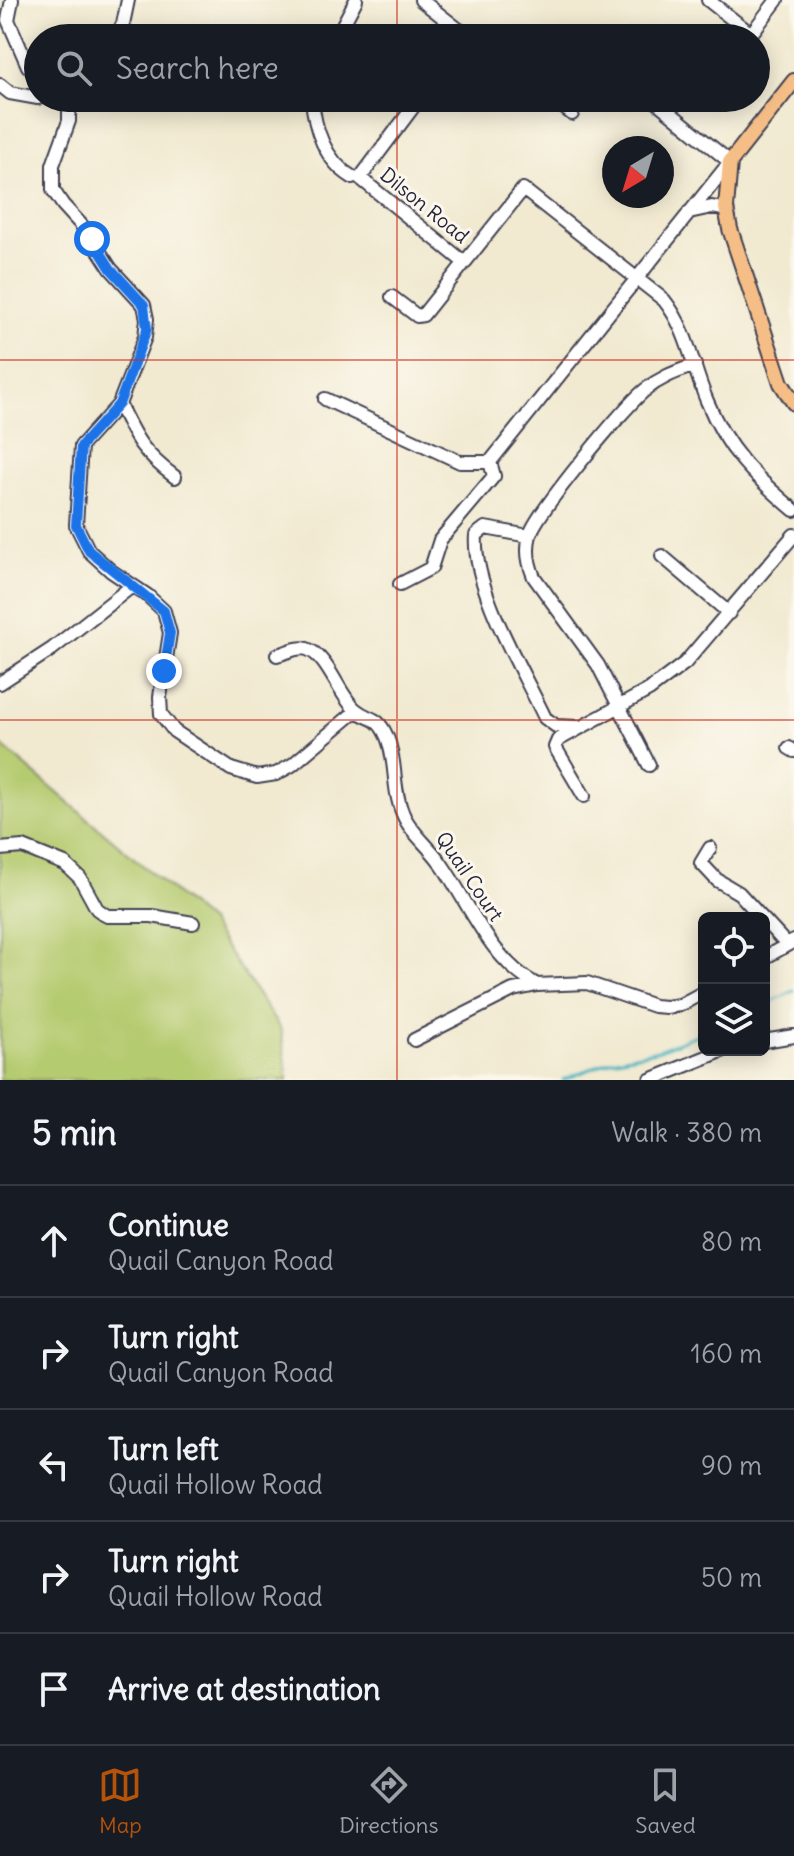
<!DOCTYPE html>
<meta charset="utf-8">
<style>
body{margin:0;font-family:Delius,sans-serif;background:#20242c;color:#f1f3f6}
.controls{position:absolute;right:24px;bottom:24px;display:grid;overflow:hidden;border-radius:12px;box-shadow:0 4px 20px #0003}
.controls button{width:72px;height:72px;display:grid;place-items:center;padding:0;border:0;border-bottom:2px solid #363941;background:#171b24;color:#f1f3f6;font:40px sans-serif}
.compass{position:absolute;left:602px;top:136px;width:72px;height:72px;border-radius:50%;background:#171b24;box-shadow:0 4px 20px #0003;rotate:218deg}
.stop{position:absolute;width:24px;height:24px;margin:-18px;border:6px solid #1a73e8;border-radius:50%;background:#fff}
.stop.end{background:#1a73e8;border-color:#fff;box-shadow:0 2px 8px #0008}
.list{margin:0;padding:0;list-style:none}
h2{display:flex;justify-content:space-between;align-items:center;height:104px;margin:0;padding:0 32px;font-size:34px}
h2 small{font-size:26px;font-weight:400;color:#9ea1a6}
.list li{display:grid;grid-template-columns:52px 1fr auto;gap:24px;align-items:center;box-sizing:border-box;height:112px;padding:0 32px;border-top:2px solid #363941}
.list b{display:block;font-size:30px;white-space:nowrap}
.list p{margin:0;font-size:26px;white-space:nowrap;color:#9ea1a6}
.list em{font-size:26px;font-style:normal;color:#9ea1a6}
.icon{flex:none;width:44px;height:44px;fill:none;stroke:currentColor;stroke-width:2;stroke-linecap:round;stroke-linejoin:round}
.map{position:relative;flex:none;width:794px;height:1080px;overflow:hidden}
.search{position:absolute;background:#171b24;box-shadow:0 4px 20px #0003;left:24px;right:24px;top:24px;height:88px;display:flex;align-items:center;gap:20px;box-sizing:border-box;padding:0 28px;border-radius:44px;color:#9ea1a6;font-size:30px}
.sheet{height:664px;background:#171b24}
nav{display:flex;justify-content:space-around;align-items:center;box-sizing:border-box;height:112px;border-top:2px solid #363941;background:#171b24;font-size:22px;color:#9ea1a6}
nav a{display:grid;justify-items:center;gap:4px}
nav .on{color:#b45309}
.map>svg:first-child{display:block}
.green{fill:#b5cb6f;stroke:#6c7655;stroke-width:2}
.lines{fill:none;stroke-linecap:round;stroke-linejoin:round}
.stream{stroke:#45b3c1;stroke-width:3}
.minor-casing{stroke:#414051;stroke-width:16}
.major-casing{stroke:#414051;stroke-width:18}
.minor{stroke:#fff;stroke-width:12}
.major{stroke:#f6be87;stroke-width:14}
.route{stroke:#1a73e8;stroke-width:10}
.grid{fill:none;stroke:#c8321e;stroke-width:2;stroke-opacity:0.55}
.labels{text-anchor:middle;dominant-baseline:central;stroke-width:6;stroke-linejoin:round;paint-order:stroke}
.street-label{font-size:20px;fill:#22223b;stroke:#fbf7ec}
</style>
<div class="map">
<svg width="794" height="1080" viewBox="0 0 794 1080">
<rect width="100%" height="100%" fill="#fbf7ec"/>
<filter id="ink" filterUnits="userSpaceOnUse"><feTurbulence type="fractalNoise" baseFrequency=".0125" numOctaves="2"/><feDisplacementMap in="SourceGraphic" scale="16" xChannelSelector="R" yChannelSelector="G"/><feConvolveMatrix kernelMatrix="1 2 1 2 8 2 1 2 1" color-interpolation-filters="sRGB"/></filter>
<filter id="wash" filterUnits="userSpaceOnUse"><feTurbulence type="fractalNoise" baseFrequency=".006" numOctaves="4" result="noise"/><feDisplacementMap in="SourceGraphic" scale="32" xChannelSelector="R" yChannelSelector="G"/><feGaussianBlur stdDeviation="1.8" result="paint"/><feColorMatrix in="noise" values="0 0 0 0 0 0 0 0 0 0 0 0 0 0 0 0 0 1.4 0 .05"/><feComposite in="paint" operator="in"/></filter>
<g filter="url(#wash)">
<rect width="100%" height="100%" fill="#f1e9d0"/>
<path class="green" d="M0 744 209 922 281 1030 288 1080H0Z"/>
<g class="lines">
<path class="stream" d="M764 1005 794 991
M563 1080 612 1060 659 1050 704 1032"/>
</g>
</g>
<g filter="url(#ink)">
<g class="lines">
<defs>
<path id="minor" d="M12 0 8 20 28 66
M421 0 458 29 474 38
M708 0 751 34 777 0
M115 38 123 24 128 0
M336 38 356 0
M0 85 10 93 38 98
M49 98 69 99
M69 98V121L53 165V190L63 205 85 229 111 269 144 305 147 319 145 337 119 404 81 446 76 525 89 551 111 571 148 596 164 611 170 633 160 697 161 714 174 731 231 769 257 777 276 774 292 765 356 711
M312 98C314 128 325 161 352 177
M420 98 360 178 465 263
M551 98 572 114
M689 212 712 207 726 210
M392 297 417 316 423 315 523 189 664 300C688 330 692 366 707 401 727 450 754 476 794 510
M325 399 460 462H490
M119 404C136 440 143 453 175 477
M529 536 485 528 476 535C472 588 522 669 545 718L556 726 578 727
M662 556 729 613
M400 584 431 568 440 540 494 476 490 462 730 162 652 98
M277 655C286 653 298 646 307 649 328 656 339 696 356 710 369 721 377 714 387 737 397 761 392 790 403 814 410 832 429 846 440 862 470 904 489 959 537 985
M0 683 52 649 132 586
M789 748 794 751
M649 765 598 665 534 577C528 563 526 549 530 535 536 513 625 406 645 390 661 377 676 372 695 365
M584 796 555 747 558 740 649 690 685 663 794 535
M710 848 701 863 717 880 739 893 762 918
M0 849 23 847 65 864 80 878 97 909 107 916H152L193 923
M764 920 787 945
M764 958 794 941
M414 1040 513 990 537 985 587 983 654 1006 666 1007 680 1005 704 992
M764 1041 794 1036
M650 1080 724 1050"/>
<path id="major" d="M794 81 730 162 726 208 730 229 781 383 794 403"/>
</defs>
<use href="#minor" class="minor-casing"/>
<use href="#major" class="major-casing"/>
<use href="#minor" class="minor"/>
<use href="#major" class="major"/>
</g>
</g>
<g class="lines" filter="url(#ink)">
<path class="route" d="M92 239 111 269 144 305 147 329 119 404 81 446 76 525 89 551 164 611 170 633 164 671"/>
</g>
<path class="grid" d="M397 0V38M397 98V1080M0 360H794M0 720H794"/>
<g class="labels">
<g class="street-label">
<text transform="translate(425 205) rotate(39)">Dilson Road</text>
<text transform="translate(470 876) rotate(56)">Quail Court</text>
</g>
</g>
</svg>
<div class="controls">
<button><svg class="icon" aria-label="locate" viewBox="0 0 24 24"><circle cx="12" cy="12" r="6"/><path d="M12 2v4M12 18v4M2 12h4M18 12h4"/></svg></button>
<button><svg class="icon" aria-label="layers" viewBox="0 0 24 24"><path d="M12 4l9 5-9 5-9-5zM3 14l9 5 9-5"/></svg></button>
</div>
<svg class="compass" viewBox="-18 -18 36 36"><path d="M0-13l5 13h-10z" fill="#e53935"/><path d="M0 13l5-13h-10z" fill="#9ea1a6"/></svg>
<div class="stop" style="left:92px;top:239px"></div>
<div class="stop end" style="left:164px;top:671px"></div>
<div class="search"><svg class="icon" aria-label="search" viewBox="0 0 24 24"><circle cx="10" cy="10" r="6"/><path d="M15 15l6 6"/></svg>Search here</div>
</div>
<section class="sheet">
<h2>5 min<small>Walk · 380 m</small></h2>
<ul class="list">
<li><svg class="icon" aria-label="ahead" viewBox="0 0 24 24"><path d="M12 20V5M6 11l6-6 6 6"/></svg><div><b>Continue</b><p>Quail Canyon Road</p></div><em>80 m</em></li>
<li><svg class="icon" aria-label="right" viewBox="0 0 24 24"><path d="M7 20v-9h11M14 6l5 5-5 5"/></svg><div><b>Turn right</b><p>Quail Canyon Road</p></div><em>160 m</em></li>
<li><svg class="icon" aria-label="left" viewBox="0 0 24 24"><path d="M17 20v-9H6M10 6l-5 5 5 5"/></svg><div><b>Turn left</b><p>Quail Hollow Road</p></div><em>90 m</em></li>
<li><svg class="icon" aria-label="right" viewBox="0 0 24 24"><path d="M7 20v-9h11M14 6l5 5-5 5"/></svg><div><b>Turn right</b><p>Quail Hollow Road</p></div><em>50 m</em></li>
<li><svg class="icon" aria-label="arrive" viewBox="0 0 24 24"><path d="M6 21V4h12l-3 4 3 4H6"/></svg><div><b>Arrive at destination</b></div></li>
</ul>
</section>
<nav>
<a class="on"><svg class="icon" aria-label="map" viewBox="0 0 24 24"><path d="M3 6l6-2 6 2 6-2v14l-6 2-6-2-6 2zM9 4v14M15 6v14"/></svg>Map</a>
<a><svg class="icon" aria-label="directions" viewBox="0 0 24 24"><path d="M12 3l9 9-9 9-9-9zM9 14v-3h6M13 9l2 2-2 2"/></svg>Directions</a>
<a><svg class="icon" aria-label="saved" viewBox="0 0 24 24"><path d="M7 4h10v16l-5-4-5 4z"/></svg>Saved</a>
</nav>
